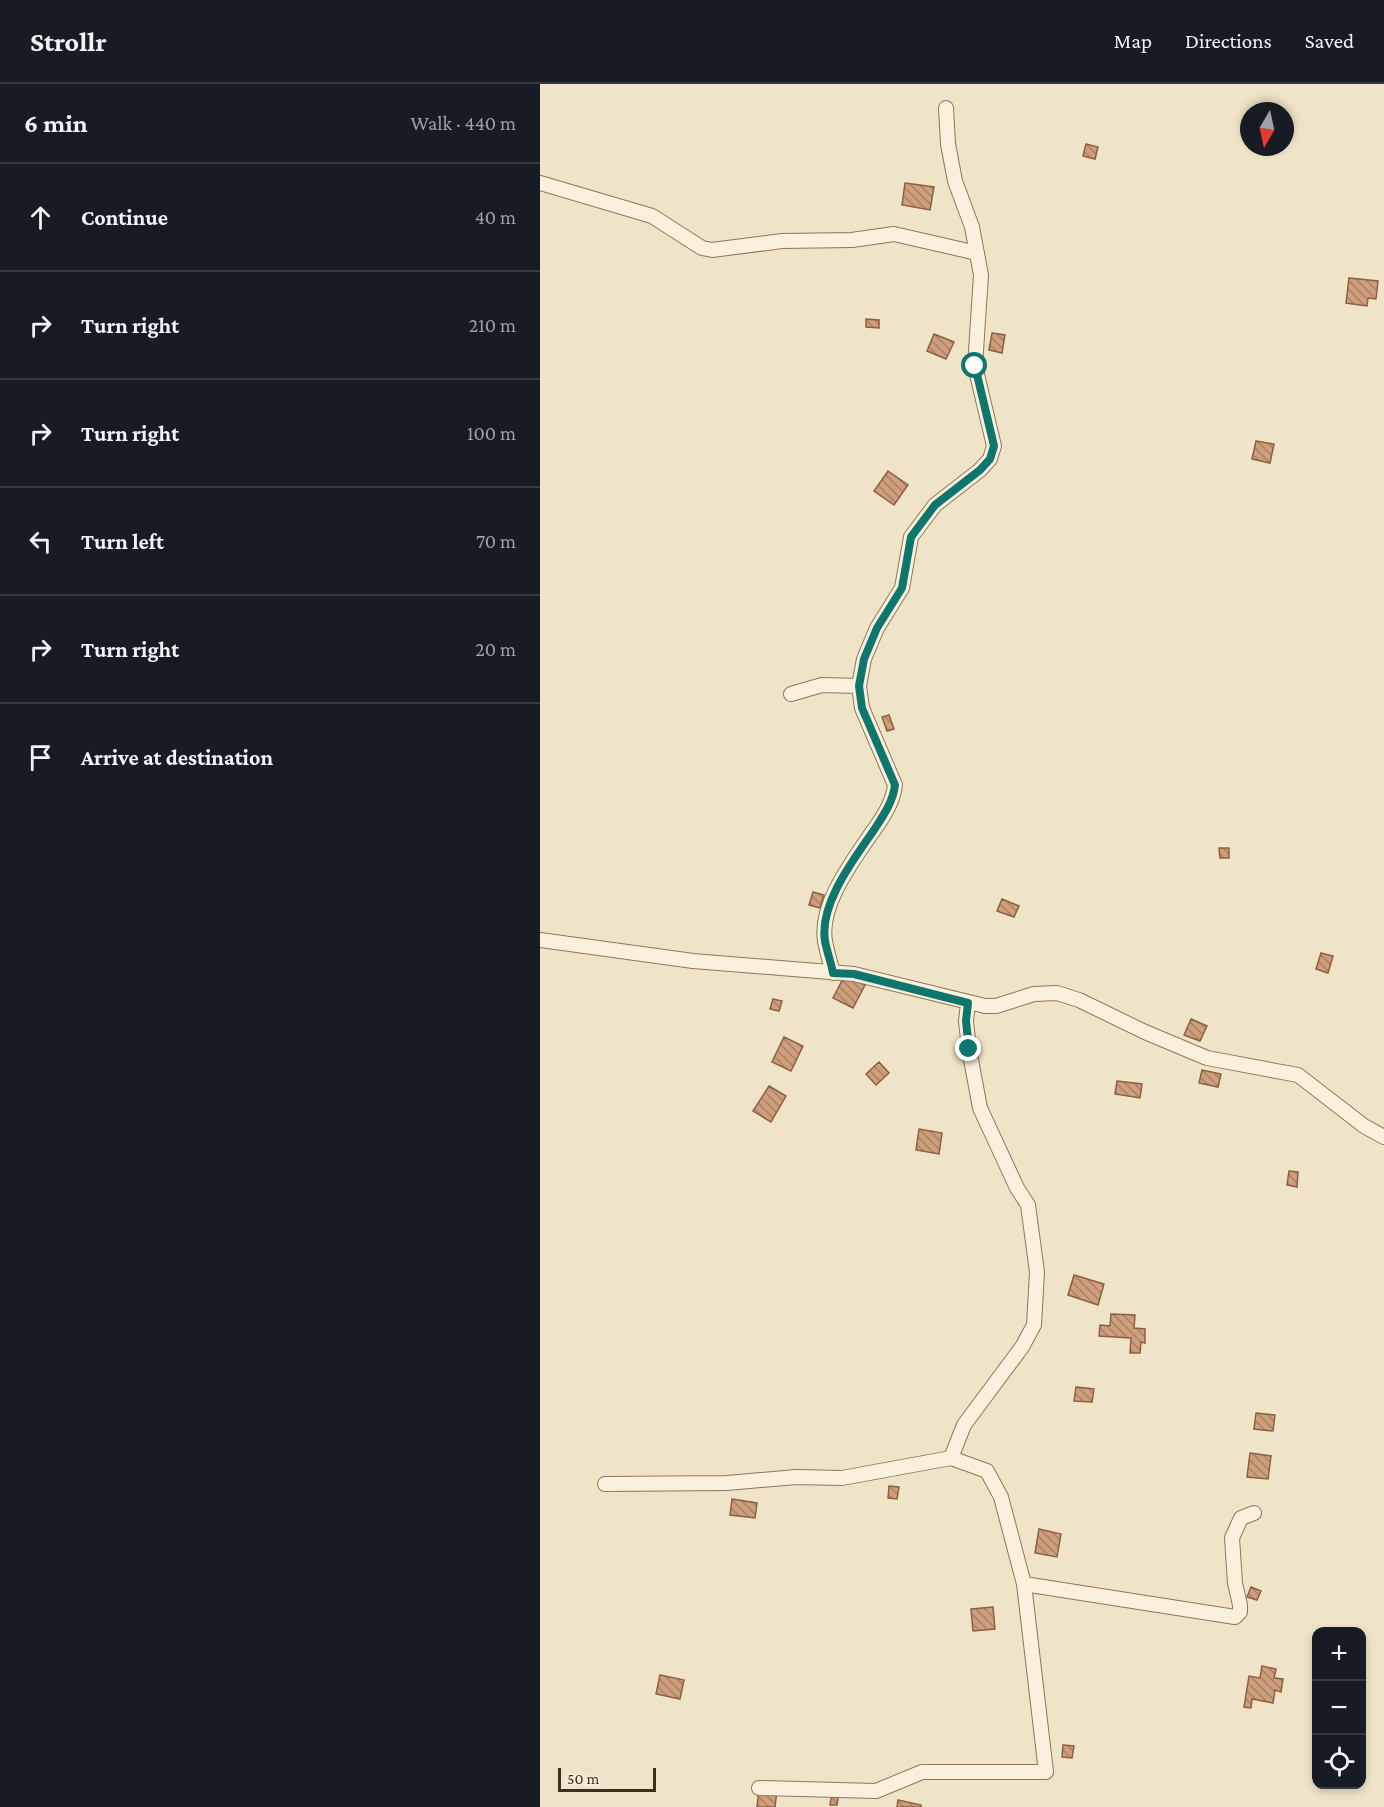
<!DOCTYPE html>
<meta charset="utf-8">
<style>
body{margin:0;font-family:"Crimson Pro",serif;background:#242831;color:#f1f3f6}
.controls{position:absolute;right:18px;bottom:18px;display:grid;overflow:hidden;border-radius:12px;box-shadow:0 3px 9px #0003}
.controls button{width:54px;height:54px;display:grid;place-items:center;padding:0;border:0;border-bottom:2px solid #363941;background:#171b24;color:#f1f3f6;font:30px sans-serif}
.compass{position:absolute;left:700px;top:18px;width:54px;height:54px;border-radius:50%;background:#171b24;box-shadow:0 3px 9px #0003;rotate:189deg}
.scale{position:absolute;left:18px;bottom:15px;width:98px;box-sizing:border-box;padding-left:6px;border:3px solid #3d2e20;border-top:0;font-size:16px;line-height:21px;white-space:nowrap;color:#3d2e20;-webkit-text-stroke:4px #f7eed8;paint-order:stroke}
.stop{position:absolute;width:18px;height:18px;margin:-14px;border:4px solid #0f766e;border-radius:50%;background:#fff}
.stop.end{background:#0f766e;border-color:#fff;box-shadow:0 2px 6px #0008}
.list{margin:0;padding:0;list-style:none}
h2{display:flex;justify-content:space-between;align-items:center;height:78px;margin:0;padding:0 24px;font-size:26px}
h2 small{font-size:20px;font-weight:400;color:#9ea1a6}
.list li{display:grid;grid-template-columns:39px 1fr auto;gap:18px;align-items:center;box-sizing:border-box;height:108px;padding:0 24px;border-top:2px solid #363941}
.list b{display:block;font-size:22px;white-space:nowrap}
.list em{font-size:20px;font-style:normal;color:#9ea1a6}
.icon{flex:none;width:33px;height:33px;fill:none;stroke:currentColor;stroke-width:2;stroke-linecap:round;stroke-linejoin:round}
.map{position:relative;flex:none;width:844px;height:1723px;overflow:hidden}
header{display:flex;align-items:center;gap:36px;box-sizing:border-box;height:84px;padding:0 30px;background:#171b24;border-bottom:2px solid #363941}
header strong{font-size:28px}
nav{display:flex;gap:33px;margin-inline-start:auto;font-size:21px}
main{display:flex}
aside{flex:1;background:#171b24}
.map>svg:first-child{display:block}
.building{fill:url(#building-back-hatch);stroke:#8d5f41;stroke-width:1.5}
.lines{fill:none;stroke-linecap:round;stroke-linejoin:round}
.minor-casing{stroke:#8d765c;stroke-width:16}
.minor{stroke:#faf1dc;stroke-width:14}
.route{stroke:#0f766e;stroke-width:8}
</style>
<header>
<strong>Strollr</strong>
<nav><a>Map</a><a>Directions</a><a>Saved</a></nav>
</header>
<main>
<aside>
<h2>6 min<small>Walk · 440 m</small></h2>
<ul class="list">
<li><svg class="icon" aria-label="ahead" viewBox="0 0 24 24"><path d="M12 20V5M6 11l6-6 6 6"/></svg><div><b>Continue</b></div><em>40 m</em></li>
<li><svg class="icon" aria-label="right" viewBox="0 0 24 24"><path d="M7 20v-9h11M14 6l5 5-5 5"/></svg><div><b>Turn right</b></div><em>210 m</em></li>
<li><svg class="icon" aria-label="right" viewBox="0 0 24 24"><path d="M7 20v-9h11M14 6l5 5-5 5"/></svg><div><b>Turn right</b></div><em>100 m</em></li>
<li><svg class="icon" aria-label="left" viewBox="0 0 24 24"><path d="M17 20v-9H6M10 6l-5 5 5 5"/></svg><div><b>Turn left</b></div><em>70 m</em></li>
<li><svg class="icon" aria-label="right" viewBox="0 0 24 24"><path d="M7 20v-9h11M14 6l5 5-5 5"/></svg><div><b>Turn right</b></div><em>20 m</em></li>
<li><svg class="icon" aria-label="arrive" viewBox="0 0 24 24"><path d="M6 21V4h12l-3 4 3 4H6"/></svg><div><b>Arrive at destination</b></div></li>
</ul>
</aside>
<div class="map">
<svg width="844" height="1723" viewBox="0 0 844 1723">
<defs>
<pattern id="building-back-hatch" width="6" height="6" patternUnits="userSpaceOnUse" patternTransform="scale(1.5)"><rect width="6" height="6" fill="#cf9f7d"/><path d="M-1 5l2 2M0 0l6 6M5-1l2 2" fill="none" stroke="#a98266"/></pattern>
</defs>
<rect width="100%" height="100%" fill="#f0e4c8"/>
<path class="building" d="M546 60 558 63 555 75 543 72Z
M365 99 394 103 390 126 362 121Z
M809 194 838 197 836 215 828 214 827 222 806 219Z
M326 235 339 236V244L326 243Z
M452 249 465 251 462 269 449 266Z
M394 250 414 258 406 275 387 267Z
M716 357 734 360 730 379 712 375Z
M348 387 368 401 354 421 334 407Z
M349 631 354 645 347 647 342 633Z
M679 764H689V774H680Z
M273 808 284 811 280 824 269 821Z
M462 815 479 822 474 833 457 827Z
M781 869 793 872 788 889 776 885Z
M305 891 325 901 313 924 293 914Z
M233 915 242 917 239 927 230 925Z
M651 935 667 942 660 957 644 951Z
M244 953 263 962 251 987 232 978Z
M339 978 349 989 336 1001 326 990Z
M662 986 681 990 678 1003 659 999Z
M577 997 602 1000 600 1014 575 1010Z
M229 1002 246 1012 231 1038 213 1027Z
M379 1045 402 1049 399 1070 376 1066Z
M749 1087 758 1088 757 1103 747 1101Z
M534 1191 564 1200 558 1221 528 1211Z
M571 1230 595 1231 594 1244 605 1245V1259L601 1258 600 1269H590L591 1254 559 1252 560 1241 570 1242Z
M536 1303 554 1305 552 1318 534 1317Z
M716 1329 735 1331 733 1347 714 1345Z
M710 1369 731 1372 728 1395 707 1393Z
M349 1402 359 1403 357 1415 348 1414Z
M192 1415 217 1419 215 1434 190 1431Z
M499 1445 521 1450 517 1473 495 1469Z
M711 1503 721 1507 717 1516 707 1513Z
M453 1523 455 1545 433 1547 431 1525Z
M722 1582 736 1585 734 1594 743 1595 741 1608 735 1606 733 1619 712 1615 711 1624 704 1623 709 1592 720 1594Z
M120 1591 144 1596 140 1615 116 1610Z
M523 1661 534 1662 532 1674 522 1673Z
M219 1704 237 1706 235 1723H217Z
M292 1708H299L297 1721H290Z
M358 1716 381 1721V1723H357Z"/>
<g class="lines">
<defs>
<path id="minor" d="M0 99 112 132 162 164 172 166 242 157 312 156 354 150 437 169
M251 610 282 601 319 602
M0 856 153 877 314 890 445 922H456L494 910 517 909 539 916 605 948 667 974 758 991 824 1042 844 1053
M293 889C290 878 287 868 285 857 279 821 312 778 331 750 342 735 353 719 355 701L322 624 319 602 324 575 337 544 362 504 371 453 395 421 440 386 450 375 454 362 435 282 441 191 432 143 415 97 408 60 406 24
M411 1374 424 1341 482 1263 494 1241 497 1188 488 1121 477 1104 440 1024 429 965 426 937 428 919
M65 1400 187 1399 256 1393 302 1394 411 1374 447 1387 461 1413 484 1500 506 1688H382L336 1707 219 1704
M484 1500 695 1533 700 1528V1521L695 1499 692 1454 701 1434 714 1429"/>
</defs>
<use href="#minor" class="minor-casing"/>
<use href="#minor" class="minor"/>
</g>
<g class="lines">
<path class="route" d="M429 965 426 937 428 919 314 890 293 889C291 878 287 868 285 857 279 820 314 775 334 746 343 732 353 718 355 701L322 624 319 602 324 575 337 544 362 504 371 453 395 421 440 386 450 375 454 362 435 282"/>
</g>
</svg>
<div class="controls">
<button>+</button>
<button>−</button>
<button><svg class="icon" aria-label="locate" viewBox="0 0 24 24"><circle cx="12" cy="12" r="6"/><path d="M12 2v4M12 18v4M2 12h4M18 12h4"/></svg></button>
</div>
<svg class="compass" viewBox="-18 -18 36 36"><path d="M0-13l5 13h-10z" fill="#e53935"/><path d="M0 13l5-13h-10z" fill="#9ea1a6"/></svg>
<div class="scale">50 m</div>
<div class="stop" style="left:435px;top:282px"></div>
<div class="stop end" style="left:429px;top:965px"></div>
</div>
</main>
